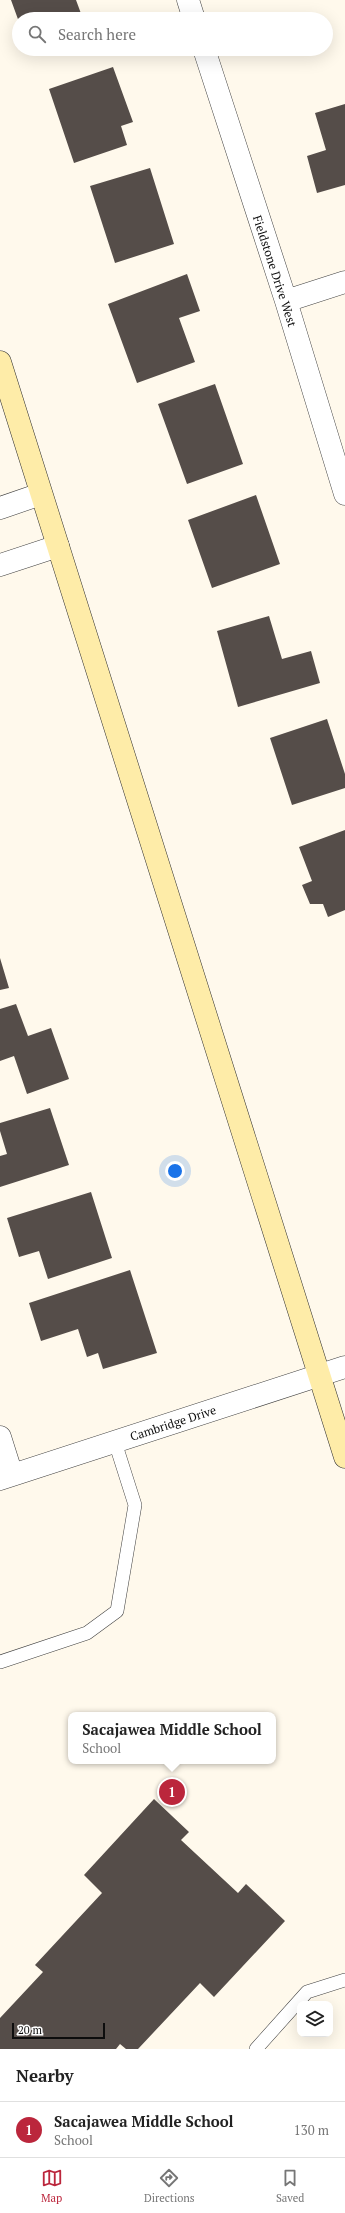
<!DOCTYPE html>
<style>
body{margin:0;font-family:"PT Serif",serif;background:#f2f2f2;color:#222}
.controls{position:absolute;right:12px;bottom:12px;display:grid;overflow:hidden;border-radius:8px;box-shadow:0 4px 16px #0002}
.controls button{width:36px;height:36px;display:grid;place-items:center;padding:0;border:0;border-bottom:1px solid #e0e0e0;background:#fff;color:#222;font:20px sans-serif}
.scale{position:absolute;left:12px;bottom:10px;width:93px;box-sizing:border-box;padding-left:4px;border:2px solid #0d0d0d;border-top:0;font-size:11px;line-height:14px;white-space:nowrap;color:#0d0d0d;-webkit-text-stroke:3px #fff;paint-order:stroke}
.you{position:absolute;left:175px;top:1171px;width:14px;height:14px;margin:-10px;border:3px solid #fff;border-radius:50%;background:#1a73e8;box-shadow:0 0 0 6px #1a73e833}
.badge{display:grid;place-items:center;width:26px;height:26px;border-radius:50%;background:#bb263c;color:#fff;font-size:13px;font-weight:700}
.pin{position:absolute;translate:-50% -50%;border:2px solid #fff;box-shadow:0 1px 4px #0006}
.popup{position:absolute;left:68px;top:1712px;width:208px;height:52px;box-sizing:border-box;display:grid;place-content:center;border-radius:8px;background:#fff;filter:drop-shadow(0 1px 3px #0005);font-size:13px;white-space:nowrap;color:#767676}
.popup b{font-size:15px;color:#222}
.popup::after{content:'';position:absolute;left:50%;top:100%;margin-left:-8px;border:8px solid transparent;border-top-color:#fff}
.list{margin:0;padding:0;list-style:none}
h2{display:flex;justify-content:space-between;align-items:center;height:52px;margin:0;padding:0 16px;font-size:17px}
h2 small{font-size:13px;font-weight:400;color:#767676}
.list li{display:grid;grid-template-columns:26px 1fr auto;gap:12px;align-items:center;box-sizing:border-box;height:56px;padding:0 16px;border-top:1px solid #e0e0e0}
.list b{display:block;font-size:15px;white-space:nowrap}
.list p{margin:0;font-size:13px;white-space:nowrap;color:#767676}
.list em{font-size:13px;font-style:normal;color:#767676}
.icon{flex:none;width:22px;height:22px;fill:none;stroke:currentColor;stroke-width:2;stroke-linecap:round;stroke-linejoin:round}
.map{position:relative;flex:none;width:345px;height:2049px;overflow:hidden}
.search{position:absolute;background:#fff;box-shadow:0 4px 16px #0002;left:12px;right:12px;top:12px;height:44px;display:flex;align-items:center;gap:10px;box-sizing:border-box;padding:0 14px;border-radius:22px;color:#767676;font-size:15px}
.sheet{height:108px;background:#fff}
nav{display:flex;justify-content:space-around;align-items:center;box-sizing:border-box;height:56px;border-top:1px solid #e0e0e0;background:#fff;font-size:11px;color:#767676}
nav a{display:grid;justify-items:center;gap:2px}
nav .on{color:#bb263c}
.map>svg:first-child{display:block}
.building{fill:#554d49}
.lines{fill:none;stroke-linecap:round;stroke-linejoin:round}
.lane-casing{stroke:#404040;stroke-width:14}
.street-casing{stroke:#404040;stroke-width:23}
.secondary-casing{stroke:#2f2f2f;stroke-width:23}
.lane{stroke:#fff;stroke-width:13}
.street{stroke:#fff;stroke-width:22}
.secondary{stroke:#feeca8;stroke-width:22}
.labels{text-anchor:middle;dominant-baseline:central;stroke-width:4;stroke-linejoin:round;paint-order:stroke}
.street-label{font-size:12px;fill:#0d0d0d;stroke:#fff}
</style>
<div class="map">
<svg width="345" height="2049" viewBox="0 0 345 2049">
<rect width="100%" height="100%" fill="#fff9ec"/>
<path class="building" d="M11 0H76L83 19H19V22Z
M113 67 133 122 121 126 127 145 74 163 49 89Z
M345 104V185L317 193 307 156 326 150 315 113Z
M150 168 174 244 115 263 90 186Z
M187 274 200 311 179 318 195 362 137 383 108 304Z
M215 384 243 464 187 484 158 404Z
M256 495 280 564 212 588 188 520Z
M269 616 282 659 311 651 320 683 238 707 217 631Z
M327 719 345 774V788L292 805 270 738Z
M345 830V910L328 917 323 904H310L302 885 312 881 299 847Z
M0 958 9 988 0 990Z
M16 1004 28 1036 51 1028 69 1079 27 1094 14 1056 0 1061V1009Z
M50 1108 69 1165 0 1187V1156L7 1154 0 1131V1123Z
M91 1192 112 1258 48 1279 39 1251 19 1257 7 1218Z
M130 1270 157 1353 103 1369 98 1353 87 1357 78 1329 41 1341 29 1303Z
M154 1799 189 1832 181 1840 238 1893 246 1884 285 1921 214 1997 200 1983 138 2049H126L120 2044 116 2049H0V2018L43 1972 35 1965 102 1893 84 1875Z"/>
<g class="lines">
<defs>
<path id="lane" d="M0 1662 87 1633 117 1611 135 1505 115 1442
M256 2049 307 1992 345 1980"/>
<path id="street" d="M188 0 194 19
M204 49 286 301 345 494
M286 301 345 282
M0 508 41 494
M0 565 58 546
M0 1437 12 1475
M0 1479 345 1367"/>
<path id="secondary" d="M0 362 345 1457"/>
</defs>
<use href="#lane" class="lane-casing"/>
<use href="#street" class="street-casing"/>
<use href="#secondary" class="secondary-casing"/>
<use href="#lane" class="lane"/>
<use href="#street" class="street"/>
<use href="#secondary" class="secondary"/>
</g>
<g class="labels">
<g class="street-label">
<text transform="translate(275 271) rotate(72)">Fieldstone Drive West</text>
<text transform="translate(173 1423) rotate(-18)">Cambridge Drive</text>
</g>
</g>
</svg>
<div class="controls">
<button><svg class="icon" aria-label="layers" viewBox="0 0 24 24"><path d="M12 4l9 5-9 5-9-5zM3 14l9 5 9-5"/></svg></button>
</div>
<div class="scale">20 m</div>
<div class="you"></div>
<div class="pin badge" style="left:172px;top:1792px">1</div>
<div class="popup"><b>Sacajawea Middle School</b>School</div>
<div class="search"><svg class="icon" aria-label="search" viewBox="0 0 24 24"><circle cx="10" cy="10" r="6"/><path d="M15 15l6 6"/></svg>Search here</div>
</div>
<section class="sheet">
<h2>Nearby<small></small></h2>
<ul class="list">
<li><span class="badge">1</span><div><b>Sacajawea Middle School</b><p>School</p></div><em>130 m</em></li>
</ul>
</section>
<nav>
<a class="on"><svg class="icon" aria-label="map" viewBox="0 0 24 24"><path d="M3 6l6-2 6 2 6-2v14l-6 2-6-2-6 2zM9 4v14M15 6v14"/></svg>Map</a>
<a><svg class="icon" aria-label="directions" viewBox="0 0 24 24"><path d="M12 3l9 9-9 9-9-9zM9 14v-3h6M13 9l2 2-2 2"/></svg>Directions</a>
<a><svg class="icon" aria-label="saved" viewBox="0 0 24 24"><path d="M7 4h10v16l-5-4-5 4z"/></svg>Saved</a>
</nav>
